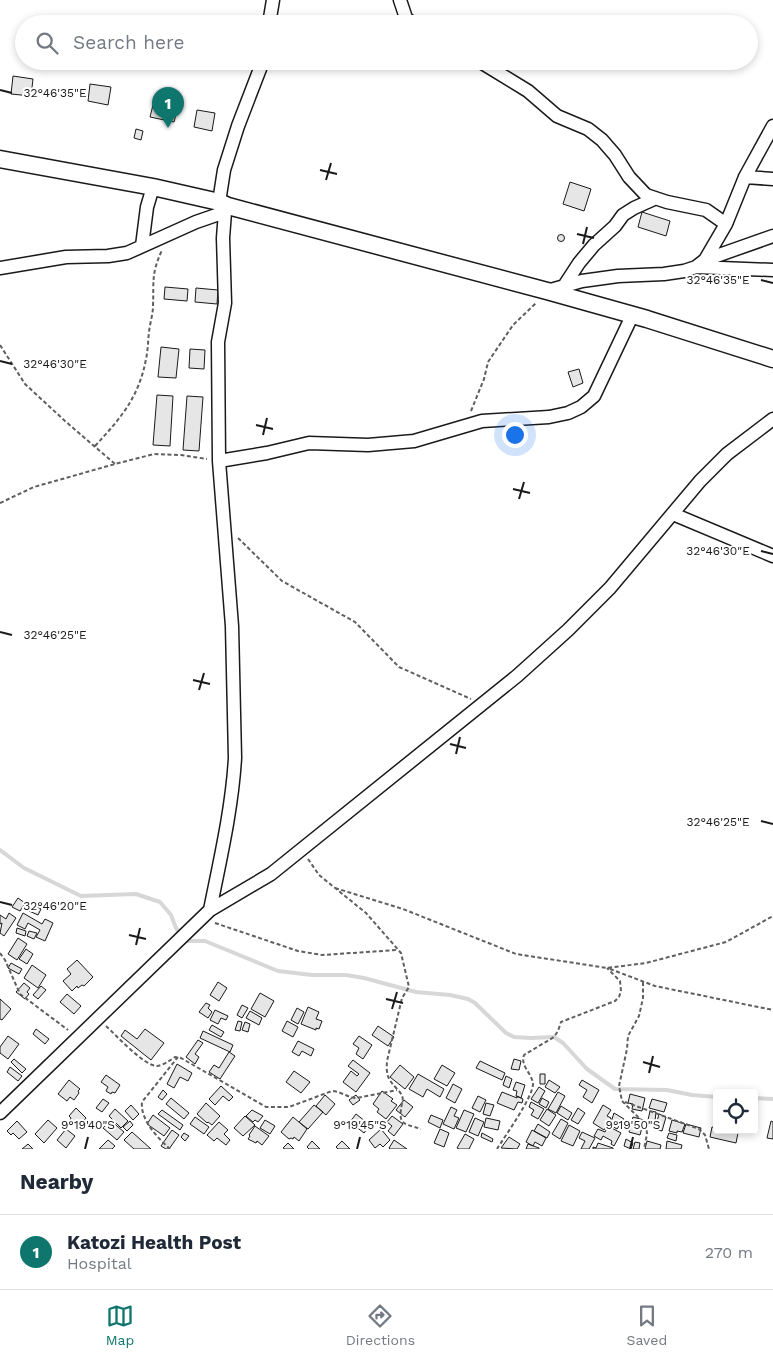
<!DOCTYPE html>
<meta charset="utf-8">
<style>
body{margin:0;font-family:"Work Sans",sans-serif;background:#f2f2f3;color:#1f2937}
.controls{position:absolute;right:15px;bottom:15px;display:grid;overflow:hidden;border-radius:5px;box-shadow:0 2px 8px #0003}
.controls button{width:45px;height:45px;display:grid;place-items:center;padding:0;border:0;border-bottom:1px solid #e0e1e3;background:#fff;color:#1f2937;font:25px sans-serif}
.you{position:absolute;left:514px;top:434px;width:18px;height:18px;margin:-12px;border:4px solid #fff;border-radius:50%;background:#1a73e8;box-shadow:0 0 0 8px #1a73e833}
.badge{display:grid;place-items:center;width:32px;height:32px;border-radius:50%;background:#0f766e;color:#fff;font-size:16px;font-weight:700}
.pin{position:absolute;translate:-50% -41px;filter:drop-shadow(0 1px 2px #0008)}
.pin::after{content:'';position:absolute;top:26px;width:18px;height:15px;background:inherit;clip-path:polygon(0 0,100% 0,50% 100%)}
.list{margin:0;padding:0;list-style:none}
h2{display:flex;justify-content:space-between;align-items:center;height:65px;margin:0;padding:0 20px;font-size:21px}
h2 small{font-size:16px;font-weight:400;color:#747a83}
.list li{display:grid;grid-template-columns:32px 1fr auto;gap:15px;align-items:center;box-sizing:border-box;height:75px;padding:0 20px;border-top:1px solid #e0e1e3}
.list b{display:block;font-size:19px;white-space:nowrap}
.list p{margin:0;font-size:16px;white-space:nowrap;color:#747a83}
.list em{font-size:16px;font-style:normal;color:#747a83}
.icon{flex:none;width:28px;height:28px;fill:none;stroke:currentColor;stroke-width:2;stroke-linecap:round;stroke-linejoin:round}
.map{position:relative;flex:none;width:773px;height:1149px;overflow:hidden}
.search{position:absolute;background:#fff;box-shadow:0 2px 8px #0003;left:15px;right:15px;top:15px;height:55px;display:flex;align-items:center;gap:12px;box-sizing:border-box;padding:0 18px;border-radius:28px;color:#747a83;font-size:19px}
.sheet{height:140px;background:#fff}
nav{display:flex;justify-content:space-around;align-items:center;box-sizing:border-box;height:70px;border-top:1px solid #e0e1e3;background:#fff;font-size:14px;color:#747a83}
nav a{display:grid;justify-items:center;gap:2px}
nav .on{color:#0f766e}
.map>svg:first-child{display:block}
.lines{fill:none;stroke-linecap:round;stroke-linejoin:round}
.stream{stroke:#d7d7d7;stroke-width:4}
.building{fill:#e6e6e6;stroke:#1a1a1a}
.minor-casing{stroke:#1a1a1a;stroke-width:15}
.major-casing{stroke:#1a1a1a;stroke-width:19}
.path{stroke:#5f5f5f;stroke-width:2;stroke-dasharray:4 2.5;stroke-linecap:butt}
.minor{stroke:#fff;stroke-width:12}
.major{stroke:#fff;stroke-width:16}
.ticks{fill:none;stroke:#1a1a1a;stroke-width:2}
.ticks-label{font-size:12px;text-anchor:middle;fill:#1a1a1a;stroke:#fff;stroke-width:4;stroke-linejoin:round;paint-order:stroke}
</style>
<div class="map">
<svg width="773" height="1149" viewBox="0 0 773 1149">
<rect width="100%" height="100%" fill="#fff"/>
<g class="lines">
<path class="stream" d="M0 850 24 868 81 896 136 894 160 902 171 915 176 928 186 941H205L278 971 312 975H346L364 978 416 992 450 995 468 999 475 1003 506 1033 514 1037 531 1038 554 1037 563 1043 587 1069 615 1089 667 1090 692 1095 717 1097
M754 1098 773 1099"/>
</g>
<path class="building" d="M13 76 33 79 31 96 11 94Z
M90 84 111 87 108 105 88 101Z
M154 101 178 107 174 122 150 117Z
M197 110 215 113 212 131 194 127Z
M136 129 143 131 141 140 134 138Z
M570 182 591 189 584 211 563 204Z
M642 212 670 221 666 236 638 227Z
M557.5 238a3.5 3.5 0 1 1 7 0a3.5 3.5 0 1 1-7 0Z
M165 287 188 289 187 301 164 299Z
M196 288 218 290 217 304 195 302Z
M161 347 179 349 176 378 158 377Z
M190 349 205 350 204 369 189 368Z
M579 369 583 383 573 387 568 372Z
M157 395 173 396 170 446 153 445Z
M187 396 203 397 199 451 183 450Z
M18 898 25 903 20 911 12 907Z
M32 904 41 909 38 915 29 911Z
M9 913 16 918 4 936 0 933 2 923 0 924V915L6 919Z
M23 913 42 924 45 919 53 923 45 941 36 937 40 930 28 923 25 929 17 925Z
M17 928 26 931 25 936 16 933Z
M29 931 37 933 34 939 27 936Z
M18 938 27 944 17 960 8 954Z
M26 949 33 954 27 964 19 959Z
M77 960 93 977 84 986 82 985 78 988 77 986 72 991 63 981 71 974 67 969Z
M11 963 22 969 19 974 8 968Z
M32 965 46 975 38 988 24 978Z
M218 982 227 988 219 1001 210 995Z
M24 983 30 988 27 992 29 994 25 999 16 992Z
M41 986 46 990 38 999 33 995Z
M260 993 274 1001 265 1017 251 1009Z
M67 994 81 1006 74 1014 60 1002Z
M0 999 11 1009 2 1020 0 1019Z
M206 1003 210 1005 208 1008 212 1012 208 1018 199 1012Z
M242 1005 248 1008 242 1018 237 1015Z
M308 1007 319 1012 316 1019 322 1021 319 1029 316 1028V1030L301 1024Z
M297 1008 304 1012 298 1024 291 1020Z
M215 1010 228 1016 226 1020 221 1018 218 1024 210 1020Z
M250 1011 262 1018 259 1025 246 1018Z
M238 1021 242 1022 240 1031 235 1030Z
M287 1021 298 1027 293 1037 282 1031Z
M245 1022 250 1024 248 1032 242 1030Z
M212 1025 224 1032 221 1037 209 1030Z
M378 1026 394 1037 388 1046 372 1035Z
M36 1029 49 1039 45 1044 33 1034Z
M145 1029 164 1043 151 1060 121 1036 125 1030 137 1039Z
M203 1031 233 1045 230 1052 200 1038Z
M8 1036 19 1044 8 1059 0 1053V1047Z
M359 1036 372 1045 363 1059 356 1054 359 1048 353 1044Z
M198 1040 203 1043 195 1054 199 1057 195 1064 186 1057Z
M298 1041 314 1049 311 1056 302 1051 299 1056 292 1052Z
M229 1052 235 1056 220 1079 209 1072 214 1065 219 1068Z
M14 1059 26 1069 22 1073 11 1062Z
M514 1059 521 1061 519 1070 511 1069Z
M353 1060 370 1073 356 1092 343 1082 351 1071 357 1076 359 1074 348 1066Z
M480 1061 505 1073 502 1080 476 1068Z
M177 1064 192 1073 188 1081 180 1077 174 1088 167 1084Z
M400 1065 414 1077 405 1089 390 1077Z
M442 1065 455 1073 447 1086 434 1079Z
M10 1067 22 1076 18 1081 7 1072Z
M294 1071 310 1082 301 1093 286 1082Z
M418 1074 444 1089 440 1097 427 1089 423 1097 409 1089Z
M540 1074H545V1084H540Z
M106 1075 120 1085 115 1093 112 1092 111 1094 106 1091 108 1087 101 1082Z
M506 1076 512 1079 509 1088 503 1085Z
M69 1080 80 1089 78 1091 79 1093 74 1100 70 1097 67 1101 58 1094Z
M549 1080 560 1087 555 1093 545 1087Z
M582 1080 599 1090 592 1103 583 1097 587 1090 579 1085Z
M516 1082 525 1085 521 1098 516 1096 517 1091 513 1090Z
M453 1084 462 1089 455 1103 446 1098Z
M221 1086 233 1097 229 1101 223 1096 215 1105 209 1099Z
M539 1087 545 1091 538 1103 531 1099Z
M163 1090 167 1094 162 1100 158 1097Z
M382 1091 393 1099 391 1101 397 1105 386 1119 377 1112 379 1109 373 1104Z
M502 1092 517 1098V1096L523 1099 522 1103 518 1102 514 1110 497 1103Z
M558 1092 565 1096 556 1113 548 1109Z
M630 1094 645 1098 642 1111 632 1109 633 1104 628 1103Z
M325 1095 335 1104 326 1115 316 1106Z
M356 1095 360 1100 353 1105 349 1100Z
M478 1096 486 1100 480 1112 472 1108Z
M171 1098 189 1113 184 1119 166 1104Z
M542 1098 549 1102 546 1108 539 1104Z
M103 1099 109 1103 102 1112 96 1108Z
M652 1099 667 1103 664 1112 649 1108Z
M404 1100 413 1107 405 1117 396 1110Z
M531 1102 544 1109 538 1119 531 1115 534 1110 529 1107Z
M206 1103 220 1116 212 1125 208 1122 207 1123 197 1114Z
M486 1103 494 1105 490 1116 483 1114Z
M131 1105 139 1114 133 1120 125 1111Z
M314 1105 323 1112 308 1129 299 1122Z
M603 1105 611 1110 607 1116 611 1118 604 1130 593 1123Z
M561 1106 572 1113 568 1120 557 1113Z
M451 1107 457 1110 454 1116 459 1118 454 1129 443 1124Z
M76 1108 86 1118 79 1126 74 1121 73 1123 70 1120 71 1118 69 1116Z
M578 1108 585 1113 578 1124 571 1120Z
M115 1109 128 1121 121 1128 109 1116Z
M547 1109 556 1115 549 1126 540 1120Z
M162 1110 183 1125 180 1130 158 1114Z
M252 1110 263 1116 258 1122 255 1120 253 1122 246 1116Z
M464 1110 474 1114 466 1132 456 1128Z
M650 1111 656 1112 655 1121 648 1120Z
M614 1113 624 1119 617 1129 610 1125Z
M356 1114 370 1125 364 1133 350 1122Z
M659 1114 666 1117 662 1131 655 1129Z
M153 1115 170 1128 164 1136 147 1124Z
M431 1115 443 1120 440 1128 428 1122Z
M245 1116 255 1125 243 1136 234 1128Z
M392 1116 403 1124 394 1136 388 1131 392 1126 387 1122Z
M195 1117 209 1127 204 1134 190 1124Z
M293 1117 307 1129 299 1141 294 1137 293 1139 291 1138 289 1139 281 1132Z
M633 1117 644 1120 640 1135 629 1132Z
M475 1118 484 1122 478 1136 469 1132Z
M486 1118 500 1121 498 1130 484 1127Z
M561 1119 568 1123 560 1139 552 1134Z
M48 1120 57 1128 44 1143 35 1134Z
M110 1120 124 1132 117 1140 103 1128Z
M265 1120 275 1126 270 1134 260 1128Z
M672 1120 685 1124 682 1132 677 1131V1133L669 1131Z
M17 1121 27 1132 19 1139 13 1133 11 1135 7 1131Z
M130 1121 133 1125 127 1131 123 1127Z
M771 1121 773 1122V1139L767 1138Z
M219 1122 228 1130 224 1134 230 1140 226 1145 217 1138 214 1141 207 1135Z
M538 1124 550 1132 547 1138 534 1131Z
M686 1124 701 1128 699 1137 683 1133Z
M569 1125 580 1131 573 1146 561 1141Z
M255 1126 269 1136 262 1145 257 1141 256 1143 248 1139 250 1136 249 1135Z
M608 1126 621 1133 614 1146 611 1144 612 1141 603 1136 601 1140 594 1136 598 1129 605 1132Z
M712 1127 717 1128V1130L738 1133 736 1143 710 1137Z
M66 1129 75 1136 66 1148 57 1140Z
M381 1129 390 1140 383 1147 380 1144 375 1148 369 1140Z
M440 1129 449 1133 444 1147 434 1143Z
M172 1130 179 1135 169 1149H166L161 1146Z
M532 1130 546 1138 542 1146 535 1142 533 1146 526 1142Z
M132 1132 151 1149H134L124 1140Z
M582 1132 595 1138 589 1149H581L585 1141 579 1138Z
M184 1133 189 1136 185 1141 181 1137Z
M482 1133 493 1139 492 1142 481 1137Z
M669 1133 677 1135 676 1141 667 1138Z
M465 1134 474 1139 469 1149H459L457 1148Z
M509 1137 520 1144 517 1149 501 1148Z
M626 1139 633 1143 631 1149 624 1146Z
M108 1140 115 1146 112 1149H99Z
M394 1140 407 1149H390L389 1148Z
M312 1141 320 1149H309L307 1147Z
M342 1141 350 1149H338L336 1147Z
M647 1141 661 1145 660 1149H645Z
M667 1141 682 1145 681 1149H666Z
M635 1142 640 1143 639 1149H633Z
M288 1143 294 1149H285L283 1148Z
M598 1143 613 1148V1149H593V1147L596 1148Z
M28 1144 33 1149H22Z
M528 1144 539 1148V1149H526Z"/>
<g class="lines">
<defs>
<path id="minor" d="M400 0 406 18 413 24
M269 24 273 0
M479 61 528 91 557 116 588 129 602 140 615 155 629 177 646 195 667 202 706 210 726 224
M745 177 773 179
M219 202 224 170 238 126 263 61
M142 246 147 207 153 187
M705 260 773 236
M696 267 773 270
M0 268 66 257 108 256 127 253 196 222 225 212
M564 286 579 263 594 245 615 226 623 215 634 208 654 199
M547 291 582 281 618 276 664 274 684 271 696 267 705 260 726 224 745 177 773 126
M219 461 267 453 309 443 368 445 414 441 482 421 549 417 568 413 581 407 594 396 632 316
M673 514 773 556
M210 910C220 860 232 809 235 758L232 626 219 461 218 342 225 303 223 238 225 212 228 206
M0 1113 210 910 271 874 517 676 568 630 610 588 700 481 727 454 773 419"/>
<path id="major" d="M0 159 153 187 219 202 228 206 547 291 647 319 773 359"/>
</defs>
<use href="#minor" class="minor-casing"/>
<use href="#major" class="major-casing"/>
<path class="path" d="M0 345 25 384 65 421 115 464
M471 411 484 379 488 362 513 325 537 302
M95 446C121 418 139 397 146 359 148 350 148 341 149 332 150 323 153 314 153 306 154 281 151 274 162 250
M0 503 34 487 115 464 154 454 181 455 207 459
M238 538 282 581 355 622 399 667 471 699
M308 859 319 875 366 913 401 953 409 987 402 998 387 1061C386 1076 388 1079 397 1089 399 1091 401 1093 402 1096 403 1098 403 1101 402 1103 398 1125 402 1123 421 1129
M335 888 403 909 516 954 607 968 646 963 726 942 773 916
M215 923 298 951 322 955 397 950
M0 953 5 960 20 994 68 1030
M610 969 655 986 773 1010
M643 982V998L639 1016 628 1036 627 1049 619 1086 622 1101 646 1125 647 1134 644 1149
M106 1026C116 1035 144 1066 157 1066 164 1065 169 1061 175 1057L181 1058 266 1107H289L332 1091C341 1091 347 1098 357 1098L397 1090
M625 1102 699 1129 705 1135 709 1149
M170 1149C158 1138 140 1120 142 1102L178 1057
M497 1149C505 1136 533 1097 533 1084 532 1073 520 1066 524 1055L554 1037 558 1031 561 1022 615 1001 619 997 621 991 620 981 607 968"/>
<use href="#minor" class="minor"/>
<use href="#major" class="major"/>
</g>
<path class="ticks" d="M0 90 12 93M320 170 337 174M326 180 331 163M577 234 594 238M583 244 587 227M761 280 773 283M0 361 12 364M256 425 273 429M263 435 267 418M513 489 530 493M519 499 524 482M761 551 773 554M0 632 12 635M193 680 210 684M199 690 204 673M450 744 466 748M456 754 460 737M761 821 773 824M0 902 12 905M129 935 146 939M136 945 140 928M386 999 403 1003M392 1009 397 992M643 1062 660 1067M649 1073 653 1056M85 1149 88 1137M357 1149 360 1137M630 1149 633 1137"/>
<g class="ticks-label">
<text x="55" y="97">32°46'35"E</text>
<text x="718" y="284">32°46'35"E</text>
<text x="55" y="368">32°46'30"E</text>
<text x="718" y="555">32°46'30"E</text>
<text x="55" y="639">32°46'25"E</text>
<text x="718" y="826">32°46'25"E</text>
<text x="55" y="910">32°46'20"E</text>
<text x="88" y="1129">9°19'40"S</text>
<text x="360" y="1129">9°19'45"S</text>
<text x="633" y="1129">9°19'50"S</text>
</g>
</svg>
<div class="controls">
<button><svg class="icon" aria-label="locate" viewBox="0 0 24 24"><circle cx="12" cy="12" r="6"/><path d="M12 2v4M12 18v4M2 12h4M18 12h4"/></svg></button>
</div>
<div class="you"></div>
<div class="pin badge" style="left:168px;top:128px">1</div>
<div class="search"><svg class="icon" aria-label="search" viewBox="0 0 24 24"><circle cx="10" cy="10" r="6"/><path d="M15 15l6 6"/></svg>Search here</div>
</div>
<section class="sheet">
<h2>Nearby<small></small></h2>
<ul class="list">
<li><span class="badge">1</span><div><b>Katozi Health Post</b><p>Hospital</p></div><em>270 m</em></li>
</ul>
</section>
<nav>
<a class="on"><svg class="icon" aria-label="map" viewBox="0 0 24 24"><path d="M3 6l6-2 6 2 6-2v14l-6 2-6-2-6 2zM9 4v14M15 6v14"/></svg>Map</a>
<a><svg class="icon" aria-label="directions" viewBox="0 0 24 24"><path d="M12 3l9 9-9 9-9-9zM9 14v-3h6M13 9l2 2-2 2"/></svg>Directions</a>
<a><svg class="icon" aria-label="saved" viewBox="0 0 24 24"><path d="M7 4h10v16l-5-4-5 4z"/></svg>Saved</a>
</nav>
